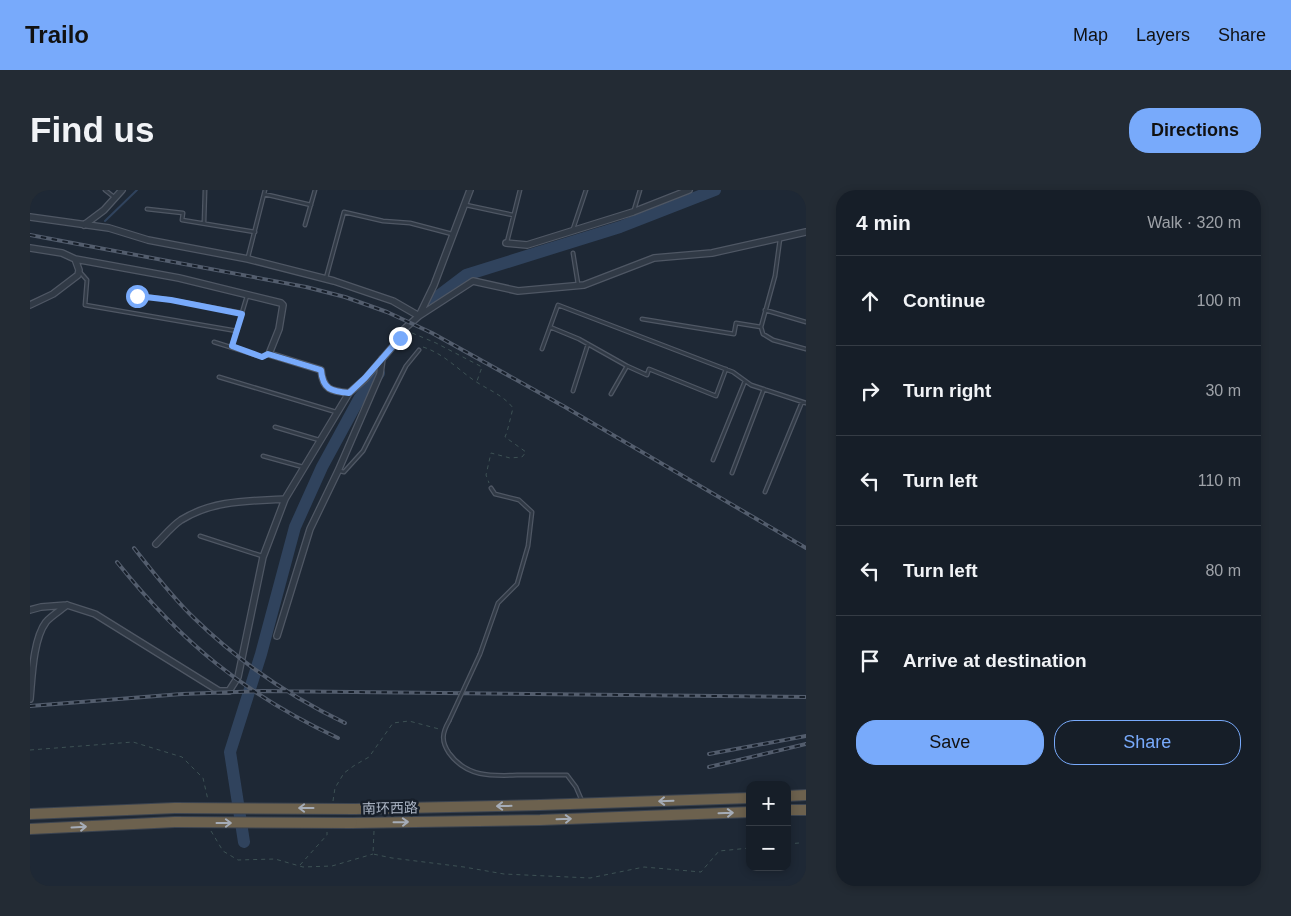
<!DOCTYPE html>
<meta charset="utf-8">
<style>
body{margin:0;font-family:Helvetica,"Noto Sans SC",sans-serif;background:#232b34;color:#f1f3f6}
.controls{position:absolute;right:15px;bottom:15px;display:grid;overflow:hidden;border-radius:10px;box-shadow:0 2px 8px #0003}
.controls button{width:45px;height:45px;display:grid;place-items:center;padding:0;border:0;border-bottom:1px solid #353c45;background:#161e28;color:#f1f3f6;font:25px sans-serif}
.stop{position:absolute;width:15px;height:15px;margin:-11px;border:4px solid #78aafb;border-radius:50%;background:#fff}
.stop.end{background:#78aafb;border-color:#fff;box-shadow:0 1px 5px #0008}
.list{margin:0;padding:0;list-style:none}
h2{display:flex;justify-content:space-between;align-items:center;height:65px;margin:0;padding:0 20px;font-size:21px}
h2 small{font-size:16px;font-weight:400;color:#9ea2a8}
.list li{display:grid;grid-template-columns:32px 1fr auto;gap:15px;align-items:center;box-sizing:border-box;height:90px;padding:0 20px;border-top:1px solid #353c45}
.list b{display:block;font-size:19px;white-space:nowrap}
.list em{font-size:16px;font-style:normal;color:#9ea2a8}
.actions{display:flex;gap:10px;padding:15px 20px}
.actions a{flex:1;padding:11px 0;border:1px solid #78aafb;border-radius:20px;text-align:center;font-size:18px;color:#78aafb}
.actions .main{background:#78aafb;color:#111}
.icon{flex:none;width:28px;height:28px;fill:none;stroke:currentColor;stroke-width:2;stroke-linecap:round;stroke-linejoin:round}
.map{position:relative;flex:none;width:776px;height:696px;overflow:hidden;border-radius:20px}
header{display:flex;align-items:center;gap:30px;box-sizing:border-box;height:70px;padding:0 25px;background:#78aafb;color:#111}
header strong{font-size:24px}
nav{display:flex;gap:28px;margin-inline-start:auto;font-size:18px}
.intro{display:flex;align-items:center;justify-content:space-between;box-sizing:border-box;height:120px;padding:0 30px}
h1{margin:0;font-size:35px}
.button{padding:12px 22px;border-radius:20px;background:#78aafb;color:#111;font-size:18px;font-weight:700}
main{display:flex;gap:30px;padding:0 30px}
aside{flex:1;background:#161e28;border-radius:20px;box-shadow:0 2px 8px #0003}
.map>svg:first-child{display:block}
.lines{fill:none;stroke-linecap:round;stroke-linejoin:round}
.stream{stroke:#30435d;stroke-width:2}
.river{stroke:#30435d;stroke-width:12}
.lane-casing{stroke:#4f5764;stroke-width:5}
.street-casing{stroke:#4f5764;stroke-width:8}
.highway-casing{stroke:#3c4450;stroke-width:12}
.path{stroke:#3d5154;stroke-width:1;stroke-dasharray:4 4;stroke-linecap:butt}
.lane{stroke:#313a46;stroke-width:2.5}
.street{stroke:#313a46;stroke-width:5.5}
.highway{stroke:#6c614e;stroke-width:10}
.rail-casing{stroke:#535d6d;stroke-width:4}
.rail{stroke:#171f2a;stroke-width:2;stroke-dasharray:5.5;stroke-linecap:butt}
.lane-bridge-casing{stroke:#4f5764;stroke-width:5;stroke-linecap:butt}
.highway-bridge-casing{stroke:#3c4450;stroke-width:12;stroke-linecap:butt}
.lane-bridge{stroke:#313a46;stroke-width:2.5}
.highway-bridge{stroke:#6c614e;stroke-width:10}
.oneway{stroke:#a5acb7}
.route{stroke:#78aafb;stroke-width:6}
.labels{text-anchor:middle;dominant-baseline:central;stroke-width:5;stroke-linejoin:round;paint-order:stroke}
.street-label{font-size:14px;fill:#abb4c3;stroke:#171f2a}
</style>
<header>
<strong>Trailo</strong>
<nav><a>Map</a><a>Layers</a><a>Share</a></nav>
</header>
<div class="intro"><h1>Find us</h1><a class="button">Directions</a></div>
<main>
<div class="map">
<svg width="776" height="696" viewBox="0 0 776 696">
<rect width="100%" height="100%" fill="#1e2835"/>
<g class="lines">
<path class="stream" d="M75 31 107 0"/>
<path class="river" d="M403 110 436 85 590 37 685 0
M214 652 200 562 231 464 265 337 292 277 329 209 349 183"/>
<defs>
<path id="lane" d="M75 0 84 7
M234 4 281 15
M0 8 5 0
M436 15 483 25
M117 19 153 23 152 30 225 42
M604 20 610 0
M174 33 175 0
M275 35 285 0
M543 39 556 0
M750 49 745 86 731 137 733 144 743 150 776 159
M477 52 490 0
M543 63 548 94
M218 67 235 0
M50 82 57 90 55 115 207 141
M296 88 314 22 353 31 380 33 422 44
M107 105 141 110 212 123
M735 120 776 132
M612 129 704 144 706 133 731 137
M520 137 549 149 597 176 617 185 619 179 686 206 696 179
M184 152 232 167 238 165
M202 156 217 106
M512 159 528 115 703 182 721 195 776 213
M189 187 306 222
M543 201 558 154
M581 204 597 176
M245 237 289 250
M233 266 273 277
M683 270 715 191
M310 281 314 282 333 261 376 176 389 160
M702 283 734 199
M735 302 772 212
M170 346 232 366
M450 464 468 413 487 394 498 356 502 322 489 310 465 304 461 298
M419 531C412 543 411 551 419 563 437 588 463 586 490 585 505 585 521 585 537 585L546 597 552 611"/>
<path id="street" d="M0 27 79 38 118 50 218 69 304 91 363 111 389 126 443 91 488 101 554 95 624 68 682 63 776 42
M54 35 74 20 92 0
M476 53 497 55 603 22 659 0
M0 58 32 63 45 69 49 80 48 85 23 104 0 115
M45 69 149 88 251 113 253 115 249 139 239 164 291 180C293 200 301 201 319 203
M126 354C134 346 142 336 151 330 183 310 219 311 255 309
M0 420 11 417 37 415 65 424 189 501H199L208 487 233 367 255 309 319 203 335 189 370 148 374 139 389 126 404 95 440 0
M247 446 280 339 308 281 350 184 352 169
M0 509C2 488 3 449 16 432 21 426 31 420 37 415"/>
<path id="highway" d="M757 606 776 605
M325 619 510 615 720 608
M757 620H776
M0 624 145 618
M322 633 510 630 720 622
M0 639 145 632"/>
</defs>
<use href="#lane" class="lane-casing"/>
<use href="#street" class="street-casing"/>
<use href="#highway" class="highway-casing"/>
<path class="path" d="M382 143 406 153 452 177 447 191
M393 157C415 164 429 181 448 193 461 201 474 206 483 218L477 242 475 247 496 262 492 267 480 268 461 263 456 285 459 293
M0 560 103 552 152 567 173 588 178 610
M303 611 305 598 314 583 325 575 339 567 363 533 379 531 409 539
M181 641 193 661 208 670 245 669 273 677 302 676 343 664
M344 641 343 664 362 668 434 677 474 684 560 688 614 677 671 682 689 661 720 658
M757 654 769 653
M270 675 297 645V642"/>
<use href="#lane" class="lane"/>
<use href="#street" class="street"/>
<use href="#highway" class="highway"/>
<defs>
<path id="rail" d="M0 45 276 97 315 107 357 122 402 143 535 217 776 358
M104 358C123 382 142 407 164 428 208 471 259 506 315 533
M87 372C151 452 214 504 308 548
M0 516 152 504 233 501 776 507
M679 564 776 546
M679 577 776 554"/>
</defs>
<use href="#rail" class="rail-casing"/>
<use href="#rail" class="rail"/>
<defs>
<path id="lane-bridge" d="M419 531 450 464"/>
<path id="highway-bridge" d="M145 618 325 619
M145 632 322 633"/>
</defs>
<use href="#lane-bridge" class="lane-bridge-casing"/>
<use href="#highway-bridge" class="highway-bridge-casing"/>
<use href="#lane-bridge" class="lane-bridge"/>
<use href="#highway-bridge" class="highway-bridge"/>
</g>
<defs><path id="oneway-shaft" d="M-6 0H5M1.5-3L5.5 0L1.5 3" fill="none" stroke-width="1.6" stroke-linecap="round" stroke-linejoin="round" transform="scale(1.25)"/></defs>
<g class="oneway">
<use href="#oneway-shaft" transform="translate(636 611) rotate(178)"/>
<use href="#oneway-shaft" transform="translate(474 616) rotate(179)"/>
<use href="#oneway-shaft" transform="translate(276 618) rotate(-180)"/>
<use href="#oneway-shaft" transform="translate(696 623) rotate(-2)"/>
<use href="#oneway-shaft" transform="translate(534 629) rotate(-2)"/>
<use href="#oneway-shaft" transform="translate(371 632) rotate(-1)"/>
<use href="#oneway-shaft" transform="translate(194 633)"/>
<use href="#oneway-shaft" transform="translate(49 637) rotate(-3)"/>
</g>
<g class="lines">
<path class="route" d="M107 106 141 110 212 124 202 156 232 167 238 164 291 180C293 200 301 201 319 203L335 188 370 148"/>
</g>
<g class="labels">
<g class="street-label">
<text transform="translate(360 618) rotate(-1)">南环西路</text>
</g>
</g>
</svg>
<div class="controls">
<button>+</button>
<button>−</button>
</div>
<div class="stop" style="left:107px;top:106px"></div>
<div class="stop end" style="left:370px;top:148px"></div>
</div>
<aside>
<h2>4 min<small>Walk · 320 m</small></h2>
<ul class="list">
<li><svg class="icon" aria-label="ahead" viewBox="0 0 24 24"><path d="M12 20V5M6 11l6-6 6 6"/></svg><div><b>Continue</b></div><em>100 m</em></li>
<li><svg class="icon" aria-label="right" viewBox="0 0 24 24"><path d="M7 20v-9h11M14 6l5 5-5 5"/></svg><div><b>Turn right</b></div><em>30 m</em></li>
<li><svg class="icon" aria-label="left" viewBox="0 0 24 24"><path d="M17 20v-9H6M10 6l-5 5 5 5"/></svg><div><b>Turn left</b></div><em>110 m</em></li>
<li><svg class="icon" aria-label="left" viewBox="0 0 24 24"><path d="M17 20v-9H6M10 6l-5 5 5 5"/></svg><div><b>Turn left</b></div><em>80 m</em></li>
<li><svg class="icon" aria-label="arrive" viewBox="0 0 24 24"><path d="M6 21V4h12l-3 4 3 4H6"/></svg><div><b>Arrive at destination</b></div></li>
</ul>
<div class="actions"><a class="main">Save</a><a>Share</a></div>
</aside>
</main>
